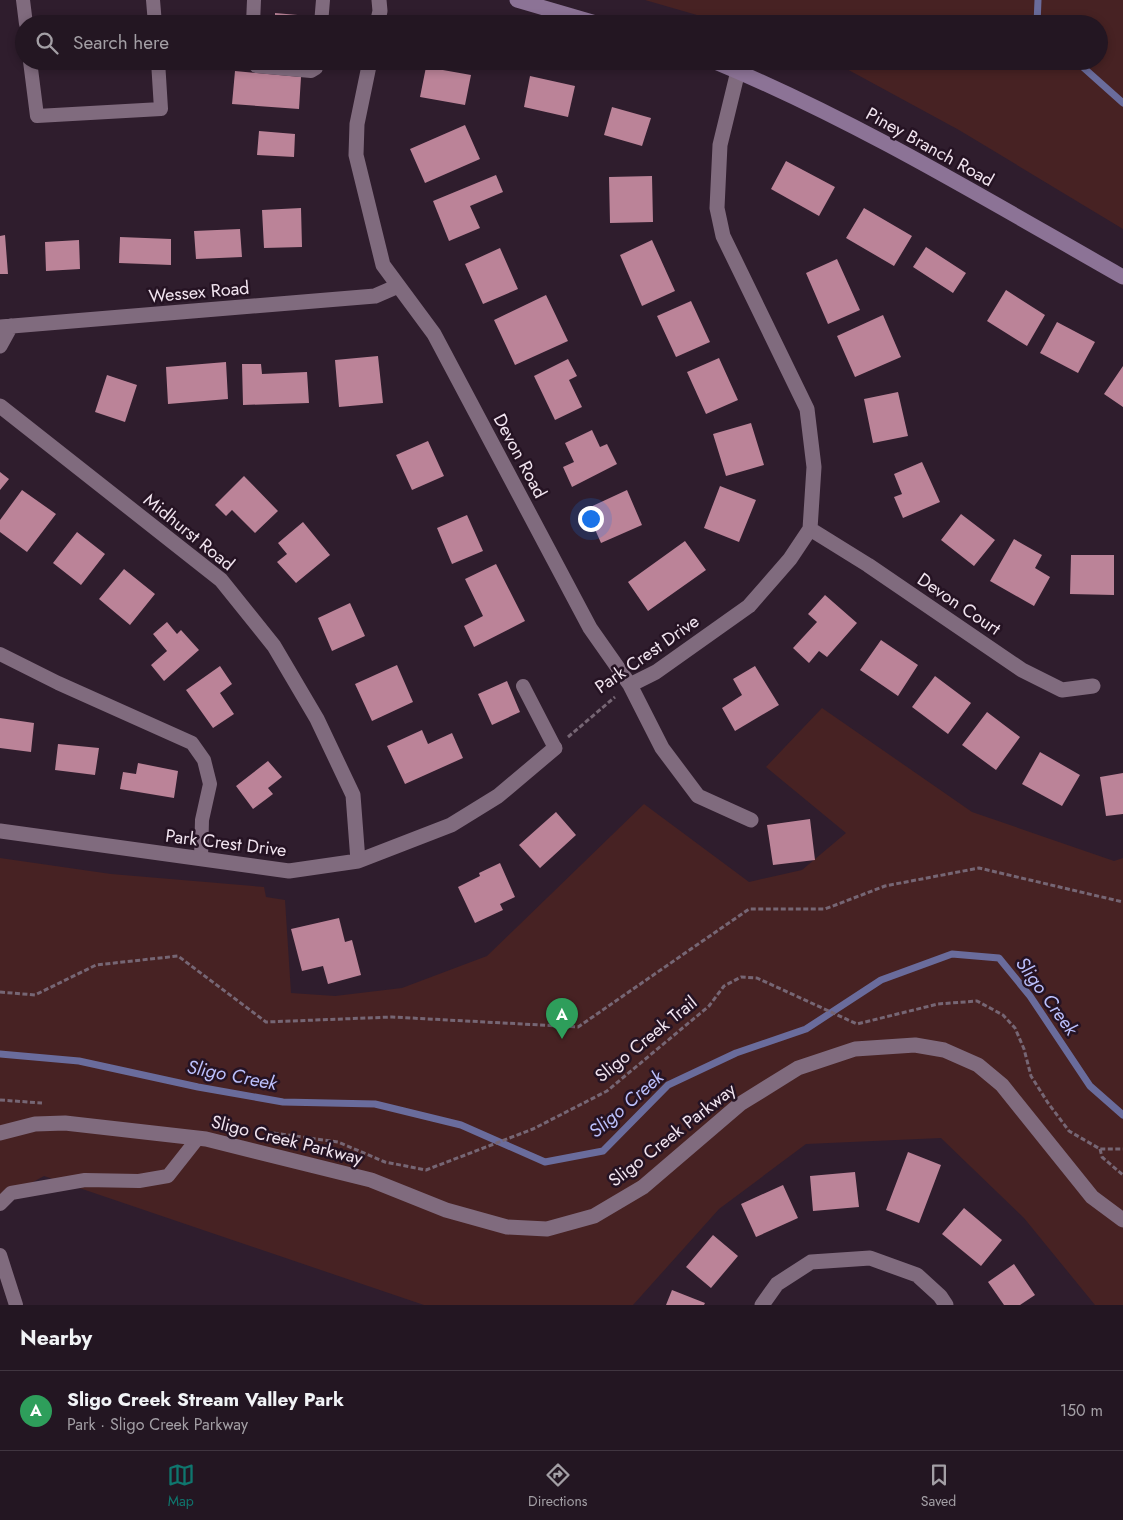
<!DOCTYPE html>
<meta charset="utf-8">
<style>
body{margin:0;font-family:Jost,sans-serif;background:#2b1f2a;color:#f1f3f6}
.you{position:absolute;left:590px;top:518px;width:18px;height:18px;margin:-12px;border:4px solid #fff;border-radius:50%;background:#1a73e8;box-shadow:0 0 0 8px #1a73e833}
.badge{display:grid;place-items:center;width:32px;height:32px;border-radius:50%;background:#0f766e;color:#fff;font-size:16px;font-weight:700}
.pin{position:absolute;translate:-50% -41px;filter:drop-shadow(0 1px 2px #0008)}
.pin::after{content:'';position:absolute;top:26px;width:18px;height:15px;background:inherit;clip-path:polygon(0 0,100% 0,50% 100%)}
.list{margin:0;padding:0;list-style:none}
h2{display:flex;justify-content:space-between;align-items:center;height:65px;margin:0;padding:0 20px;font-size:21px}
h2 small{font-size:16px;font-weight:400;color:#a39fa5}
.list li{display:grid;grid-template-columns:32px 1fr auto;gap:15px;align-items:center;box-sizing:border-box;height:80px;padding:0 20px;border-top:1px solid #403540}
.list b{display:block;font-size:19px;white-space:nowrap}
.list p{margin:0;font-size:16px;white-space:nowrap;color:#a39fa5}
.list em{font-size:16px;font-style:normal;color:#a39fa5}
.icon{flex:none;width:28px;height:28px;fill:none;stroke:currentColor;stroke-width:2;stroke-linecap:round;stroke-linejoin:round}
.map{position:relative;flex:none;width:1123px;height:1305px;overflow:hidden}
.search{position:absolute;background:#231622;box-shadow:0 2px 8px #0003;left:15px;right:15px;top:15px;height:55px;display:flex;align-items:center;gap:12px;box-sizing:border-box;padding:0 18px;border-radius:28px;color:#a39fa5;font-size:19px}
.sheet{height:145px;background:#231622}
nav{display:flex;justify-content:space-around;align-items:center;box-sizing:border-box;height:70px;border-top:1px solid #403540;background:#231622;font-size:14px;color:#a39fa5}
nav a{display:grid;justify-items:center;gap:2px}
nav .on{color:#0f766e}
.map>svg:first-child{display:block}
.green{fill:#472223}
.lines{fill:none;stroke-linecap:round;stroke-linejoin:round}
.stream{stroke:#6a6c9c;stroke-width:7}
.building{fill:#bb8398}
.path{stroke:#766674;stroke-width:3;stroke-dasharray:5 2.5;stroke-linecap:butt}
.service{stroke:#806b7e;stroke-width:14}
.minor{stroke:#806b7e;stroke-width:15}
.tertiary{stroke:#806b7e;stroke-width:15}
.secondary{stroke:#8c7396;stroke-width:15}
.labels{text-anchor:middle;dominant-baseline:central;stroke-width:5;stroke-linejoin:round;paint-order:stroke}
.street-label{font-size:18px;fill:#f1e4ef;stroke:#251323}
.water-label{font-size:19px;font-style:italic;fill:#bbbffb;stroke:#251323}
</style>
<div class="map">
<svg width="1123" height="1305" viewBox="0 0 1123 1305">
<rect width="100%" height="100%" fill="#2f1d2d"/>
<path class="green" d="M645 0H1123V229L959 130 832 61H1099V24H728Z
M822 708 972 812 1114 861 1123 858V1305H1095L1024 1218 941 1138 806 1144 719 1209 633 1305H424L44 1176 0 1200V858L111 874 264 887 266 897 285 900 291 993 335 996 402 988 487 956 644 804 749 882 802 870 846 833 766 767Z"/>
<g class="lines">
<path class="stream" d="M1037 24 1038 0
M1076 61 1123 103
M0 1054 79 1061 198 1087 283 1102 375 1104 461 1125 545 1162 603 1151 668 1085 736 1053 806 1029 881 980 952 954 999 958 1030 996 1090 1086 1123 1115"/>
</g>
<path class="building" d="M275 13 309 16 308 24H275Z
M272 61H305V67Z
M426 67 471 75 465 105 420 97Z
M235 71 301 77 299 109 232 104Z
M530 76 575 86 568 117 524 107Z
M612 107 651 118 642 146 604 135Z
M465 125 480 159 425 183 410 149Z
M259 131 295 134 294 157 257 155Z
M786 161 835 187 819 216 771 189Z
M496 175 503 192 470 206 480 228 449 241 433 201Z
M652 176 653 222 610 223 609 177Z
M301 208 302 247 264 248 262 210Z
M864 208 912 236 894 266 846 238Z
M240 229 242 257 196 259 194 231Z
M5 235 8 274H0V236Z
M120 237 171 239V265L119 263Z
M79 240 80 269 46 271 45 242Z
M652 240 675 291 642 306 620 255Z
M926 247 966 273 953 293 913 267Z
M500 248 518 289 483 304 465 264Z
M837 259 860 310 828 324 806 273Z
M1006 290 1045 315 1027 346 987 321Z
M546 295 568 341 515 365 494 320Z
M691 301 710 342 676 357 657 316Z
M883 315 901 357 855 377 837 336Z
M1057 322 1095 342 1078 373 1040 353Z
M378 356 383 403 339 407 335 360Z
M719 358 738 400 706 414 687 372Z
M568 359 577 376 569 380 582 407 555 420 534 376Z
M226 362 228 399 168 404 166 367Z
M242 364H261L262 374 307 372 309 403 243 405Z
M1123 366V407L1104 394Z
M107 375 137 385 125 422 95 412Z
M898 392 908 436 873 443 864 399Z
M751 423 764 465 726 476 713 434Z
M592 430 600 447 607 444 617 464 572 487 563 467 574 462 565 443Z
M428 441 444 476 412 490 396 455Z
M922 462 940 502 903 518 894 497 902 494 894 474Z
M0 472 9 479 0 490Z
M244 476 278 511 255 533 232 510 226 516 215 505Z
M720 486 756 500 739 542 704 528Z
M22 490 56 514 27 552 0 532V520Z
M627 490 642 525 601 543 586 509Z
M961 514 995 540 974 566 941 540Z
M467 515 483 551 452 564 437 528Z
M303 522 330 555 296 583 277 562 287 554 278 543Z
M77 532 105 554 81 585 53 563Z
M1014 539 1042 555 1035 568 1050 577 1034 606 990 581Z
M685 541 706 570 648 611 628 582Z
M1071 555H1114V595L1070 594Z
M496 564 525 621 474 647 464 626 483 616 465 579Z
M124 569 155 594 130 625 99 599Z
M825 595 857 623 827 657 819 651 809 663 793 648 817 622 808 614Z
M350 603 365 636 332 651 318 618Z
M167 622 177 634 181 630 199 650 164 681 151 665 167 651 153 634Z
M881 640 918 665 898 696 860 670Z
M397 665 413 702 372 721 355 684Z
M220 666 232 684 220 693 234 714 213 728 186 690Z
M755 666 779 705 735 731 722 708 742 695 733 679Z
M935 676 971 703 948 734 912 707Z
M507 681 520 712 492 725 478 694Z
M987 712 1020 737 996 770 962 745Z
M0 718 34 723 31 752 0 748Z
M422 730 428 744 452 733 463 758 405 784 387 746Z
M58 744 99 748 95 775 55 770Z
M1040 752 1080 775 1062 806 1022 784Z
M268 761 282 777 268 788 273 794 253 809 236 786Z
M138 763 178 771 174 798 120 789 123 772 136 774Z
M1123 773V814L1106 816 1100 777Z
M556 812 576 835 540 868 519 845Z
M810 819 815 860 773 865 767 825Z
M500 863 515 897 500 904 503 910 475 923 458 887 480 876 479 873Z
M339 918 345 942 352 940 361 975 328 984 323 966 302 971 291 929Z
M908 1152 941 1165 919 1223 886 1210Z
M855 1172 859 1207 813 1211 810 1176Z
M783 1185 798 1218 756 1237 741 1204Z
M964 1208 1002 1240 981 1266 942 1234Z
M713 1235 738 1256 711 1288 686 1267Z
M1014 1264 1035 1295 1020 1305H1004L988 1282Z
M672 1290 705 1303 704 1305H666Z"/>
<g class="lines">
<path class="path" d="M568 737 615 697
M0 992 35 995 96 965 178 956 266 1022 392 1017 578 1027 749 909H825L885 886 979 868 1123 902
M0 1100 42 1103
M266 1132 338 1142 385 1162 426 1170 533 1129 607 1091 709 1006 724 986 741 977 757 978 857 1024 938 1004 977 1001 1003 1015 1015 1028 1024 1049 1031 1076 1048 1103 1069 1131 1100 1149H1123
M1100 1149 1102 1157 1123 1175"/>
<path class="service" d="M23 0 26 24
M153 0 155 24
M253 24 254 0
M321 24 323 0
M30 61 37 116 161 109 158 61
M253 61 256 66 311 71 316 68 317 61
M0 654 58 683 192 743 204 760 210 784 202 820 201 859
M523 686 555 748
M0 1204 11 1193 85 1180 139 1181 168 1176 198 1138
M0 1255 16 1305"/>
<path class="minor" d="M377 24 380 11 379 0
M370 61 357 124 356 155 383 265 434 334 590 628 630 685 662 748 698 796 751 820
M0 327 375 296 398 286
M0 346 11 326
M0 406 221 580 274 646 317 719 353 795 358 861
M810 529 868 565 1022 670 1062 690 1093 686
M630 685 656 672 749 606 790 559 810 529 814 467 807 409 723 236 717 208 720 145 738 71
M0 831 289 871 358 861 451 825 498 796 555 748
M762 1305 777 1284 811 1262 870 1258 917 1275 940 1296 946 1305"/>
<path class="tertiary" d="M0 1133 35 1124 65 1123 206 1139 371 1180 446 1210 507 1227 547 1229 594 1216 643 1187 740 1104 798 1068 855 1049 915 1045 944 1050 978 1065 1002 1085 1092 1197 1123 1220"/>
<path class="secondary" d="M517 0 599 24
M713 61C856 120 989 201 1123 277"/>
</g>
<g class="labels">
<g class="street-label">
<text transform="translate(930 147) rotate(29)">Piney Branch Road</text>
<text transform="translate(199 292) rotate(-5)">Wessex Road</text>
<text transform="translate(520 456) rotate(62)">Devon Road</text>
<text transform="translate(189 532) rotate(39)">Midhurst Road</text>
<text transform="translate(959 604) rotate(34)">Devon Court</text>
<text transform="translate(647 654) rotate(-35)">Park Crest Drive</text>
<text transform="translate(226 843) rotate(7)">Park Crest Drive</text>
<text transform="translate(646 1039) rotate(-39)">Sligo Creek Trail</text>
<text transform="translate(672 1135) rotate(-38)">Sligo Creek Parkway</text>
<text transform="translate(287 1140) rotate(14)">Sligo Creek Parkway</text>
</g>
<g class="water-label">
<text transform="translate(1047 996) rotate(54)">Sligo Creek</text>
<text transform="translate(232 1075) rotate(11)">Sligo Creek</text>
<text transform="translate(626 1104) rotate(-41)">Sligo Creek</text>
</g>
</g>
</svg>
<div class="you"></div>
<div class="pin badge" style="left:562px;top:1039px;background:#2e9e5b">A</div>
<div class="search"><svg class="icon" aria-label="search" viewBox="0 0 24 24"><circle cx="10" cy="10" r="6"/><path d="M15 15l6 6"/></svg>Search here</div>
</div>
<section class="sheet">
<h2>Nearby<small></small></h2>
<ul class="list">
<li><span class="badge" style="background:#2e9e5b">A</span><div><b>Sligo Creek Stream Valley Park</b><p>Park · Sligo Creek Parkway</p></div><em>150 m</em></li>
</ul>
</section>
<nav>
<a class="on"><svg class="icon" aria-label="map" viewBox="0 0 24 24"><path d="M3 6l6-2 6 2 6-2v14l-6 2-6-2-6 2zM9 4v14M15 6v14"/></svg>Map</a>
<a><svg class="icon" aria-label="directions" viewBox="0 0 24 24"><path d="M12 3l9 9-9 9-9-9zM9 14v-3h6M13 9l2 2-2 2"/></svg>Directions</a>
<a><svg class="icon" aria-label="saved" viewBox="0 0 24 24"><path d="M7 4h10v16l-5-4-5 4z"/></svg>Saved</a>
</nav>
